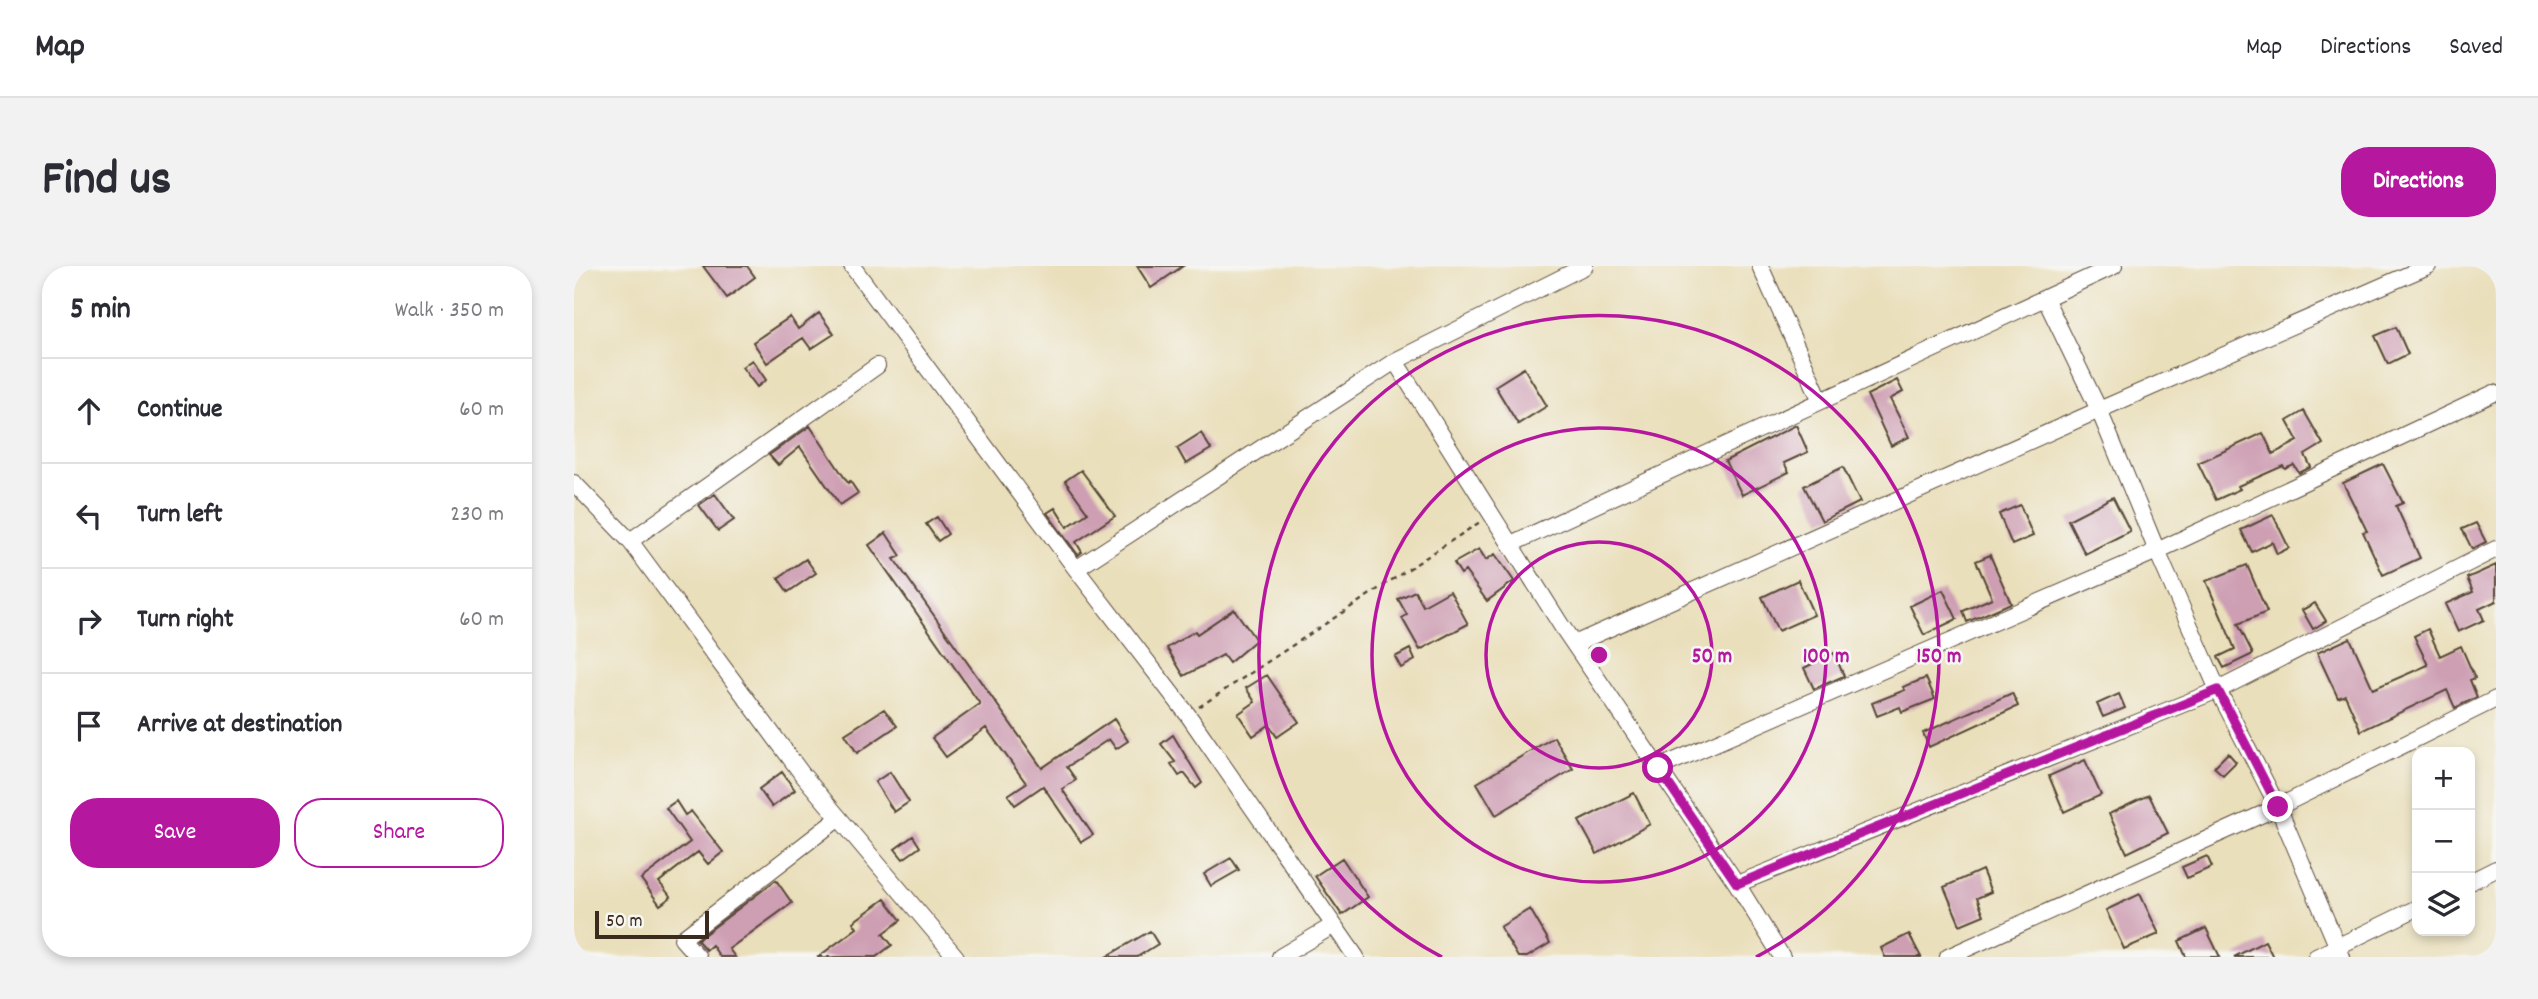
<!DOCTYPE html>
<meta charset="utf-8">
<style>
body{margin:0;font-family:Dekko,sans-serif;background:#f2f2f3;color:#2b2b33}
.controls{position:absolute;right:21px;bottom:21px;display:grid;overflow:hidden;border-radius:14px;box-shadow:0 4px 10px #0003}
.controls button{width:63px;height:63px;display:grid;place-items:center;padding:0;border:0;border-bottom:2px solid #e1e1e2;background:#fff;color:#2b2b33;font:35px sans-serif}
.scale{position:absolute;left:21px;bottom:18px;width:114px;box-sizing:border-box;padding-left:7px;border:4px solid #3b2a1e;border-top:0;font-size:19px;line-height:24px;white-space:nowrap;color:#3b2a1e;-webkit-text-stroke:5px #f6f6f2;paint-order:stroke}
.stop{position:absolute;width:21px;height:21px;margin:-16px;border:5px solid #b5179e;border-radius:50%;background:#fff}
.stop.end{background:#b5179e;border-color:#fff;box-shadow:0 2px 7px #0008}
.list{margin:0;padding:0;list-style:none}
h2{display:flex;justify-content:space-between;align-items:center;height:91px;margin:0;padding:0 28px;font-size:30px}
h2 small{font-size:23px;font-weight:400;color:#7c7c81}
.list li{display:grid;grid-template-columns:46px 1fr auto;gap:21px;align-items:center;box-sizing:border-box;height:105px;padding:0 28px;border-top:2px solid #e1e1e2}
.list b{display:block;font-size:26px;white-space:nowrap}
.list em{font-size:23px;font-style:normal;color:#7c7c81}
.actions{display:flex;gap:14px;padding:21px 28px}
.actions a{flex:1;padding:16px 0;border:2px solid #b5179e;border-radius:28px;text-align:center;font-size:24px;color:#b5179e}
.actions .main{background:#b5179e;color:#fff}
.icon{flex:none;width:38px;height:38px;fill:none;stroke:currentColor;stroke-width:2;stroke-linecap:round;stroke-linejoin:round}
.map{position:relative;flex:none;width:1922px;height:691px;overflow:hidden;border-radius:28px}
header{display:flex;align-items:center;gap:42px;box-sizing:border-box;height:98px;padding:0 35px;background:#fff;border-bottom:2px solid #e1e1e2}
header strong{font-size:33px}
nav{display:flex;gap:38px;margin-inline-start:auto;font-size:24px}
.intro{display:flex;align-items:center;justify-content:space-between;box-sizing:border-box;height:168px;padding:0 42px}
h1{margin:0;font-size:49px}
.button{padding:18px 32px;border-radius:28px;background:#b5179e;color:#fff;font-size:24px;font-weight:700}
main{display:flex;gap:42px;padding:0 42px}
aside{flex:1;background:#fff;border-radius:28px;box-shadow:0 4px 10px #0003}
.map>svg:first-child{display:block}
.building{fill:#ce9eb3}
.lines{fill:none;stroke-linecap:round;stroke-linejoin:round}
.street-casing{stroke:#554536;stroke-width:18}
.path{stroke:#554536;stroke-width:2.5;stroke-dasharray:5 5;stroke-linecap:butt}
.street{stroke:#fff;stroke-width:16}
.route{stroke:#b5179e;stroke-width:9}
.ring{fill:none;stroke:#b5179e;stroke-width:3.5}
.centre{fill:#b5179e;stroke:#f6f6f2;stroke-width:3.5}
.ring-label{font-size:21px;text-anchor:middle;font-weight:bold;fill:#b5179e;stroke:#f6f6f2;stroke-width:5;stroke-linejoin:round;paint-order:stroke}
</style>
<header>
<strong>Map</strong>
<nav><a>Map</a><a>Directions</a><a>Saved</a></nav>
</header>
<div class="intro"><h1>Find us</h1><a class="button">Directions</a></div>
<main>
<aside>
<h2>5 min<small>Walk · 350 m</small></h2>
<ul class="list">
<li><svg class="icon" aria-label="ahead" viewBox="0 0 24 24"><path d="M12 20V5M6 11l6-6 6 6"/></svg><div><b>Continue</b></div><em>60 m</em></li>
<li><svg class="icon" aria-label="left" viewBox="0 0 24 24"><path d="M17 20v-9H6M10 6l-5 5 5 5"/></svg><div><b>Turn left</b></div><em>230 m</em></li>
<li><svg class="icon" aria-label="right" viewBox="0 0 24 24"><path d="M7 20v-9h11M14 6l5 5-5 5"/></svg><div><b>Turn right</b></div><em>60 m</em></li>
<li><svg class="icon" aria-label="arrive" viewBox="0 0 24 24"><path d="M6 21V4h12l-3 4 3 4H6"/></svg><div><b>Arrive at destination</b></div></li>
</ul>
<div class="actions"><a class="main">Save</a><a>Share</a></div>
</aside>
<div class="map">
<svg width="1922" height="691" viewBox="0 0 1922 691">
<rect width="100%" height="100%" fill="#f6f6f2"/>
<filter id="ink" filterUnits="userSpaceOnUse"><feTurbulence type="fractalNoise" baseFrequency=".0143" numOctaves="2"/><feDisplacementMap in="SourceGraphic" scale="14" xChannelSelector="R" yChannelSelector="G"/><feConvolveMatrix kernelMatrix="1 2 1 2 8 2 1 2 1" color-interpolation-filters="sRGB"/></filter>
<filter id="wash" filterUnits="userSpaceOnUse"><feTurbulence type="fractalNoise" baseFrequency=".00686" numOctaves="4" result="noise"/><feDisplacementMap in="SourceGraphic" scale="28" xChannelSelector="R" yChannelSelector="G"/><feGaussianBlur stdDeviation="1.57" result="paint"/><feColorMatrix in="noise" values="0 0 0 0 0 0 0 0 0 0 0 0 0 0 0 0 0 1.4 0 .05"/><feComposite in="paint" operator="in"/></filter>
<g filter="url(#wash)">
<rect width="100%" height="100%" fill="#eadfbb"/>
<g id="blocks">
<path class="building" d="M129 0H173L181 11 153 32Z
M563 0H609L577 22Z
M245 47 260 68 237 83 229 72 193 97 179 76 216 51 224 63Z
M1822 61 1834 88 1814 98 1801 70Z
M178 94 192 114 183 121 168 101Z
M950 102 973 140 944 158 921 120Z
M1323 114 1329 126 1316 133 1335 171 1317 180 1293 129Z
M1730 145 1749 178 1731 189 1737 201 1725 207 1720 199 1711 203 1709 200 1664 220 1666 223 1642 234 1624 197 1689 167 1699 188 1724 175 1713 155Z
M1222 159 1234 186 1210 197 1215 206 1168 229 1151 195Z
M236 160 274 217 276 215 284 227 266 239 226 181 204 199 195 189Z
M627 167 637 183 612 198 603 182Z
M1809 198 1829 237 1822 240 1846 292 1809 309 1789 266 1793 265 1769 217Z
M1269 201 1286 236 1248 255 1230 220Z
M507 204 541 250 502 276 508 286 504 289 473 247 481 242 493 261 514 247 491 215Z
M141 228 160 254 144 265 125 239Z
M1539 231 1556 265 1511 288 1494 254Z
M1446 239 1459 270 1438 279 1425 248Z
M1699 249 1715 282 1703 288 1698 276 1678 286 1667 264Z
M363 251 374 268 364 275 352 258Z
M1902 257 1912 276 1898 283 1888 263Z
M312 267 327 290 320 293 468 502 540 453 554 475 542 483 535 473 493 501 502 514 488 523 519 569 507 576 469 520 441 539 434 529 452 517 412 462 372 491 358 472 406 438 295 279Z
M905 283 912 294 921 288 940 315 913 335 891 305 887 308 880 297Z
M1416 289 1437 337 1393 356 1389 345 1418 332 1402 295Z
M232 293 242 307 214 326 204 312Z
M1673 299 1693 346 1664 358 1679 388 1650 402 1644 391 1661 383 1632 315Z
M1922 299V335L1905 343 1910 354 1884 366 1871 338 1899 326 1893 312Z
M1224 314 1240 349 1204 365 1188 331Z
M1369 324 1383 353 1350 369 1336 340Z
M841 325 849 340 876 325 894 358 846 384 828 352 833 349 824 333Z
M1741 337 1752 355 1739 363 1728 344Z
M660 343 682 374 655 397 649 389 610 410 593 382 621 365 623 368Z
M1854 363 1866 390 1887 380 1901 412 1896 414 1903 431 1881 442 1873 424 1787 465 1771 429 1764 432 1743 387 1776 372 1799 423 1854 399 1840 370Z
M836 383 841 394 827 402 821 391Z
M1260 387 1270 410 1240 423 1230 402Z
M693 409 725 456 703 471 695 459 679 470 664 448 681 436 672 422Z
M1352 412 1361 433 1328 446 1326 441 1303 450 1298 437 1331 424 1329 421Z
M1438 427 1444 440 1355 481 1349 467Z
M1545 428 1551 442 1529 451 1523 438Z
M310 443 323 460 283 487 271 468Z
M599 469 628 517 622 522 610 507 605 510 597 498 601 496 587 478Z
M980 471 999 503 922 549 903 517Z
M1654 487 1662 496 1649 509 1640 501Z
M1511 494 1527 529 1490 546 1475 510Z
M208 506 221 524 198 541 185 523Z
M316 506 335 536 320 546 301 516Z
M1060 527 1076 558 1023 588 1005 555Z
M1575 529 1594 567 1553 587 1535 548Z
M102 535 111 549 117 545 149 586 134 598 124 586 85 616 97 631 86 639 67 613 116 576 92 542Z
M339 570 346 581 329 593 321 583Z
M1633 590 1638 601 1613 612 1608 601Z
M657 592 665 604 637 620 630 608Z
M768 592 794 631 768 649 741 610Z
M1408 604 1417 626 1403 632 1410 649 1386 659 1370 621Z
M202 614 218 637 155 683 161 691H146L138 679 132 684 123 674Z
M1566 628 1585 668 1550 683 1532 644Z
M311 633 327 654 309 668 318 679 302 691H244L283 662 279 656Z
M956 643 976 677 953 691H944L926 661Z
M1632 662 1646 691H1612L1605 675Z
M576 665 584 678 563 691H532Z
M1335 668 1347 691H1311L1307 682Z
M1691 675 1699 691H1660Z"/>
</g>
</g>
<g filter="url(#ink)">
<use href="#blocks" fill-opacity="0" stroke="#554536" stroke-width="2"/>
<g class="lines">
<defs>
<path id="street" d="M278 0 502 303 614 449 782 691
M1186 0 1247 135
M1540 0 1471 32 1525 144 1583 285 1644 424 1704 541 1768 691
M821 95 987 359 1163 618 1208 691
M0 217 56 275 228 508 382 691
M56 275 303 100
M937 278 1471 32
M502 303 821 95 1011 0
M1000 378 1525 144 1854 0
M1084 502 1583 285 1920 127
M1896 616 1922 603
M1163 618 1644 424 1922 283
M124 691 108 673 265 552
M706 691 760 659
M1374 691 1704 541 1922 433
M1742 691 1843 642"/>
</defs>
<use href="#street" class="street-casing"/>
<path class="path" d="M625 441 906 256"/>
<use href="#street" class="street"/>
</g>
</g>
<g class="lines" filter="url(#ink)">
<path class="route" d="M1084 502 1163 618 1644 424 1704 541"/>
</g>
<g class="ring">
<circle cx="1025" cy="389" r="113"/>
<circle cx="1025" cy="389" r="227"/>
<path d="M868 691A340 340 0 1 1 1182 691"/>
</g>
<circle cx="1025" cy="389" r="10" class="centre"/>
<g class="ring-label">
<text x="1138" y="396">50 m</text>
<text x="1252" y="396">100 m</text>
<text x="1365" y="396">150 m</text>
</g>
</svg>
<div class="controls">
<button>+</button>
<button>−</button>
<button><svg class="icon" aria-label="layers" viewBox="0 0 24 24"><path d="M12 4l9 5-9 5-9-5zM3 14l9 5 9-5"/></svg></button>
</div>
<div class="scale">50 m</div>
<div class="stop" style="left:1084px;top:502px"></div>
<div class="stop end" style="left:1704px;top:541px"></div>
</div>
</main>
